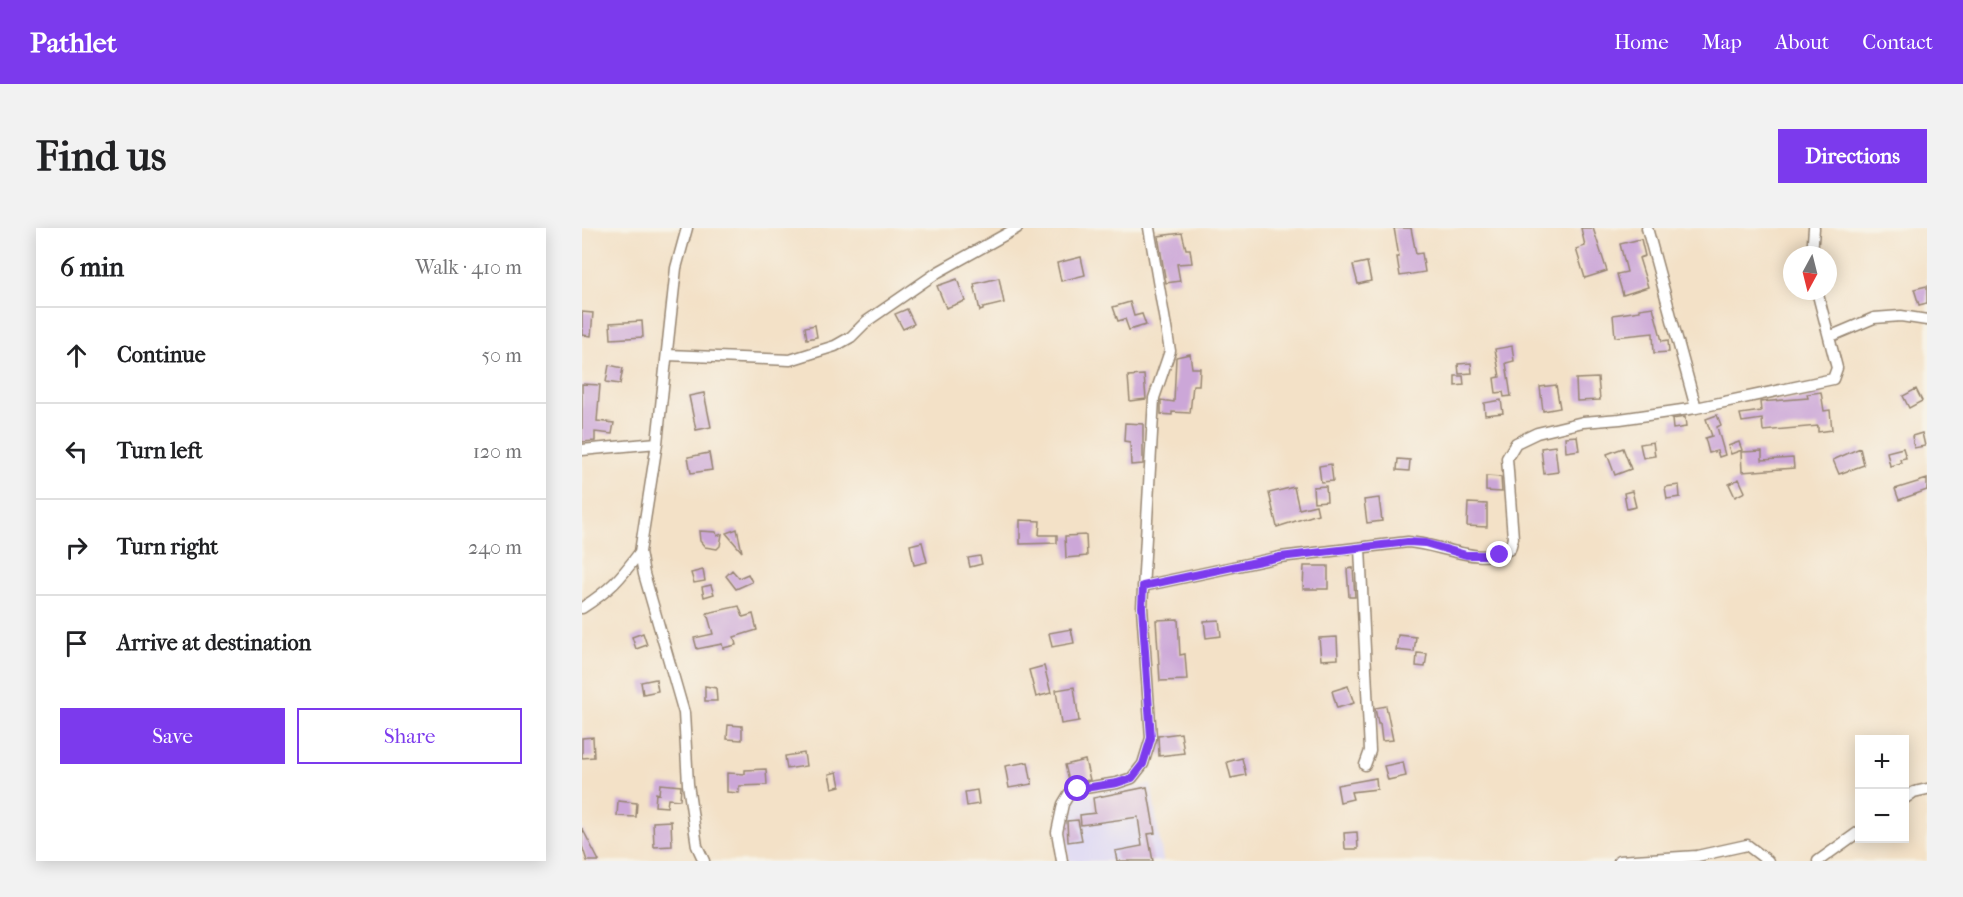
<!DOCTYPE html>
<meta charset="utf-8">
<style>
body{margin:0;font-family:"IM FELL French Canon",serif;background:#f2f2f2;color:#202124}
.controls{position:absolute;right:18px;bottom:18px;display:grid;overflow:hidden;border-radius:0px;box-shadow:0 3px 15px #0003}
.controls button{width:54px;height:54px;display:grid;place-items:center;padding:0;border:0;border-bottom:2px solid #e0e0e0;background:#fff;color:#202124;font:30px sans-serif}
.compass{position:absolute;left:1201px;top:18px;width:54px;height:54px;border-radius:50%;background:#fff;box-shadow:0 3px 15px #0003;rotate:187deg}
.stop{position:absolute;width:18px;height:18px;margin:-14px;border:4px solid #7c3aed;border-radius:50%;background:#fff}
.stop.end{background:#7c3aed;border-color:#fff;box-shadow:0 2px 6px #0008}
.list{margin:0;padding:0;list-style:none}
h2{display:flex;justify-content:space-between;align-items:center;height:78px;margin:0;padding:0 24px;font-size:26px}
h2 small{font-size:20px;font-weight:400;color:#757577}
.list li{display:grid;grid-template-columns:39px 1fr auto;gap:18px;align-items:center;box-sizing:border-box;height:96px;padding:0 24px;border-top:2px solid #e0e0e0}
.list b{display:block;font-size:22px;white-space:nowrap}
.list em{font-size:20px;font-style:normal;color:#757577}
.actions{display:flex;gap:12px;padding:18px 24px}
.actions a{flex:1;padding:14px 0;border:2px solid #7c3aed;border-radius:0px;text-align:center;font-size:21px;color:#7c3aed}
.actions .main{background:#7c3aed;color:#fff}
.icon{flex:none;width:33px;height:33px;fill:none;stroke:currentColor;stroke-width:2;stroke-linecap:round;stroke-linejoin:round}
.map{position:relative;flex:none;width:1345px;height:633px;overflow:hidden;border-radius:0px}
header{display:flex;align-items:center;gap:36px;box-sizing:border-box;height:84px;padding:0 30px;background:#7c3aed;color:#fff}
header strong{font-size:28px}
nav{display:flex;gap:33px;margin-inline-start:auto;font-size:21px}
.intro{display:flex;align-items:center;justify-content:space-between;box-sizing:border-box;height:144px;padding:0 36px}
h1{margin:0;font-size:42px}
.button{padding:15px 27px;border-radius:0px;background:#7c3aed;color:#fff;font-size:21px;font-weight:700}
main{display:flex;gap:36px;padding:0 36px}
aside{flex:1;background:#fff;border-radius:0px;box-shadow:0 3px 15px #0003}
.map>svg:first-child{display:block}
.built{fill:#dbd6f7}
.building{fill:#cca7d8}
.lines{fill:none;stroke-linecap:round;stroke-linejoin:round}
.street-casing{stroke:#978672;stroke-width:13}
.street{stroke:#fff;stroke-width:10}
.route{stroke:#7c3aed;stroke-width:8}
</style>
<header>
<strong>Pathlet</strong>
<nav><a>Home</a><a>Map</a><a>About</a><a>Contact</a></nav>
</header>
<div class="intro"><h1>Find us</h1><a class="button">Directions</a></div>
<main>
<aside>
<h2>6 min<small>Walk · 410 m</small></h2>
<ul class="list">
<li><svg class="icon" aria-label="ahead" viewBox="0 0 24 24"><path d="M12 20V5M6 11l6-6 6 6"/></svg><div><b>Continue</b></div><em>50 m</em></li>
<li><svg class="icon" aria-label="left" viewBox="0 0 24 24"><path d="M17 20v-9H6M10 6l-5 5 5 5"/></svg><div><b>Turn left</b></div><em>120 m</em></li>
<li><svg class="icon" aria-label="right" viewBox="0 0 24 24"><path d="M7 20v-9h11M14 6l5 5-5 5"/></svg><div><b>Turn right</b></div><em>240 m</em></li>
<li><svg class="icon" aria-label="arrive" viewBox="0 0 24 24"><path d="M6 21V4h12l-3 4 3 4H6"/></svg><div><b>Arrive at destination</b></div></li>
</ul>
<div class="actions"><a class="main">Save</a><a>Share</a></div>
</aside>
<div class="map">
<svg width="1345" height="633" viewBox="0 0 1345 633">
<rect width="100%" height="100%" fill="#f7f3e8"/>
<filter id="ink" filterUnits="userSpaceOnUse"><feTurbulence type="fractalNoise" baseFrequency=".0167" numOctaves="2"/><feDisplacementMap in="SourceGraphic" scale="12" xChannelSelector="R" yChannelSelector="G"/><feConvolveMatrix kernelMatrix="1 2 1 2 8 2 1 2 1" color-interpolation-filters="sRGB"/></filter>
<filter id="wash" filterUnits="userSpaceOnUse"><feTurbulence type="fractalNoise" baseFrequency=".008" numOctaves="4" result="noise"/><feDisplacementMap in="SourceGraphic" scale="24" xChannelSelector="R" yChannelSelector="G"/><feGaussianBlur stdDeviation="1.35" result="paint"/><feColorMatrix in="noise" values="0 0 0 0 0 0 0 0 0 0 0 0 0 0 0 0 0 1.4 0 .05"/><feComposite in="paint" operator="in"/></filter>
<g filter="url(#wash)">
<rect width="100%" height="100%" fill="#f3e1c7"/>
<path class="built" d="M569 556 581 633H487L481 592 489 569Z"/>
<g id="blocks">
<path class="building" d="M812 0H829L834 26 840 25 843 44 818 48 815 29H817Z
M999 0H1011L1025 43 1003 50 994 21 1003 18Z
M600 5 604 21H608L610 35 595 36 598 53 584 55 576 8Z
M1059 11 1063 28 1057 30 1066 59 1041 67 1035 46 1045 44 1038 16Z
M499 29 503 47 479 53 475 35Z
M785 34 789 53 776 56 771 37Z
M417 50 422 75 401 80V82L398 83 392 56Z
M375 51 383 73 364 80 355 58Z
M1345 58V75L1337 77 1332 61Z
M548 74 552 88 560 86 564 97 547 102 543 91 536 93 531 79Z
M1071 79 1080 113 1086 112 1087 124 1072 125 1071 105 1033 109 1031 87 1058 83 1057 81Z
M325 81 332 96 321 101 313 86Z
M0 84 11 85 9 108 0 107Z
M60 93 61 109 29 111 28 95Z
M233 97 235 109 225 111 223 99Z
M930 118 932 133 924 135 929 168 922 169 921 164 914 165 912 150 918 149 913 121Z
M608 126 610 140H618L617 157H611L608 185 590 184V187L579 186V172L592 174 594 129Z
M889 135 890 145 877 146 876 136Z
M27 137 41 140 38 156 24 154Z
M562 147 564 171 548 173 546 148Z
M873 148H881L882 157 873 158Z
M1016 150 1018 172 995 173 994 151Z
M0 156 18 157 15 193 32 195 30 206 13 204V213L0 214Z
M974 157 978 180 961 183 958 159Z
M1334 161 1340 173 1327 180 1321 168Z
M1239 164 1242 183 1248 182 1250 202 1236 204V198L1181 203 1180 191 1160 194 1158 186 1179 183 1178 174 1226 170 1225 166Z
M122 165 129 199 114 202 107 168Z
M919 172 921 185 903 187 902 175Z
M1135 187 1139 197 1135 199 1143 227 1137 229 1135 223 1127 225 1123 210 1130 208 1124 191Z
M1103 189 1104 199 1091 201 1090 191Z
M543 195 561 196V236L549 237 548 214 542 213Z
M1340 205 1343 218 1332 220 1330 208Z
M995 208 997 222 984 224 983 209Z
M1071 214 1073 228 1061 230 1058 216Z
M1157 214 1160 222 1149 226 1146 218Z
M973 218 976 244 962 246 959 220Z
M1041 220 1049 241 1033 247 1025 226Z
M1278 220 1282 237 1257 246 1251 232Z
M1321 220 1324 230 1318 231 1319 235 1308 238 1305 224Z
M1180 223V232L1211 230 1212 240 1160 244 1159 224Z
M127 225 130 242 109 245 106 229Z
M816 231 828 232 827 243 815 242Z
M749 236 751 253 739 254 737 238Z
M904 248 919 249 920 264 904 263Z
M1157 251 1163 264 1153 269 1147 256Z
M1345 251V262L1317 272 1313 261Z
M1097 257 1098 269 1085 271 1083 259Z
M744 258 745 273 732 274 731 259Z
M712 259 717 281 734 277 736 286 695 299 687 265Z
M1050 263 1054 279 1045 281 1042 265Z
M797 270 800 293 785 295 782 272Z
M886 275 905 276V299L885 298Z
M438 292 458 293 457 307H475V315L438 316Z
M155 301 160 324 144 305Z
M117 303 134 304 135 308 140 306 138 318 135 321 123 319 118 313Z
M504 307 505 328 484 330 483 308Z
M340 314 345 334 332 337 328 317Z
M398 328 400 336 388 339 386 330Z
M722 338H746V361H721Z
M771 340 773 369H767L765 341Z
M121 342 123 353 112 355 109 345Z
M150 342 157 350 166 346 170 354 154 361 144 348Z
M129 357 132 366 122 369 120 359Z
M157 378 161 389 171 386 175 402 152 409 154 417 141 420 140 416 115 421 112 410 131 406 125 385Z
M596 391 598 427 603 426 605 452 578 453 574 392Z
M637 392 639 408 624 410 622 393Z
M489 401 492 415 470 419 467 405Z
M61 405 65 417 54 421 50 409Z
M816 407 834 409 832 424 814 422Z
M755 409 756 431 739 432 737 410Z
M835 425 845 426 843 439 834 438Z
M462 438 469 465 454 469 447 442Z
M74 451 76 463 61 466 59 454Z
M123 458 134 460 135 473H123Z
M766 458 772 475 755 480 750 463Z
M492 459 497 493 479 496 474 462Z
M804 478 811 512 800 513 798 496H796L793 480Z
M146 497 160 498V512L145 511Z
M599 505 602 525 577 528 576 508Z
M11 509 12 529 0 530V510Z
M222 525 224 538 205 541 203 528Z
M660 530 664 547 649 550 645 534Z
M503 532 508 552 494 554 488 557 483 537Z
M446 534 450 556 427 560 423 538Z
M821 534 824 548 806 552 802 538Z
M184 541 185 557 157 558V565L145 564V545L163 546V542Z
M255 544 258 558 250 560 247 546Z
M794 550 795 561 769 564 771 571 758 574 755 557Z
M78 556 99 558 98 572 86 571 85 579 73 578 74 565 77 566Z
M565 559 573 605 566 606 571 633H535L533 623 560 618 556 589 499 597 498 587 513 585 511 570Z
M395 562 397 576 385 578 383 564Z
M36 573 55 575 54 589 35 588Z
M496 592 500 612 486 614 485 593Z
M89 593 90 618 72 619 71 594Z
M0 600 17 633H5L0 618Z
M775 604 776 621H763L762 605Z"/>
</g>
</g>
<g filter="url(#ink)">
<use href="#blocks" fill-opacity="0" stroke="#978672" stroke-width="1.5"/>
<g class="lines">
<defs>
<path id="street" d="M105 0 94 40 75 215 58 324 62 346 102 485 106 556 115 618 122 633
M1065 0 1114 180 1251 151 1255 140 1235 63
M1230 27 1232 0
M1247 109 1292 90 1319 88 1345 92
M86 127 208 132 253 118 269 109 285 93 356 44 435 0
M0 222 75 215
M778 320 788 523 783 537
M561 358 698 329 826 314C858 316 900 339 928 321L931 310 925 230 934 215 955 205 1001 194 1038 191 1114 180
M0 380C28 362 38 351 58 324
M1322 571 1332 564 1345 561
M480 633 475 604 481 576 487 566 496 561 535 555 550 550 561 536 569 510 560 379 572 170 588 123 567 0
M1037 633 1115 628 1165 617 1186 633
M1236 633 1278 603"/>
</defs>
<use href="#street" class="street-casing"/>
<use href="#street" class="street"/>
</g>
</g>
<g class="lines" filter="url(#ink)">
<path class="route" d="M496 561 535 555 550 550 561 536 569 510 560 379 561 358 698 329 826 314 843 315 884 327H918"/>
</g>
</svg>
<div class="controls">
<button>+</button>
<button>−</button>
</div>
<svg class="compass" viewBox="-18 -18 36 36"><path d="M0-13l5 13h-10z" fill="#e53935"/><path d="M0 13l5-13h-10z" fill="#757577"/></svg>
<div class="stop" style="left:496px;top:561px"></div>
<div class="stop end" style="left:918px;top:327px"></div>
</div>
</main>
